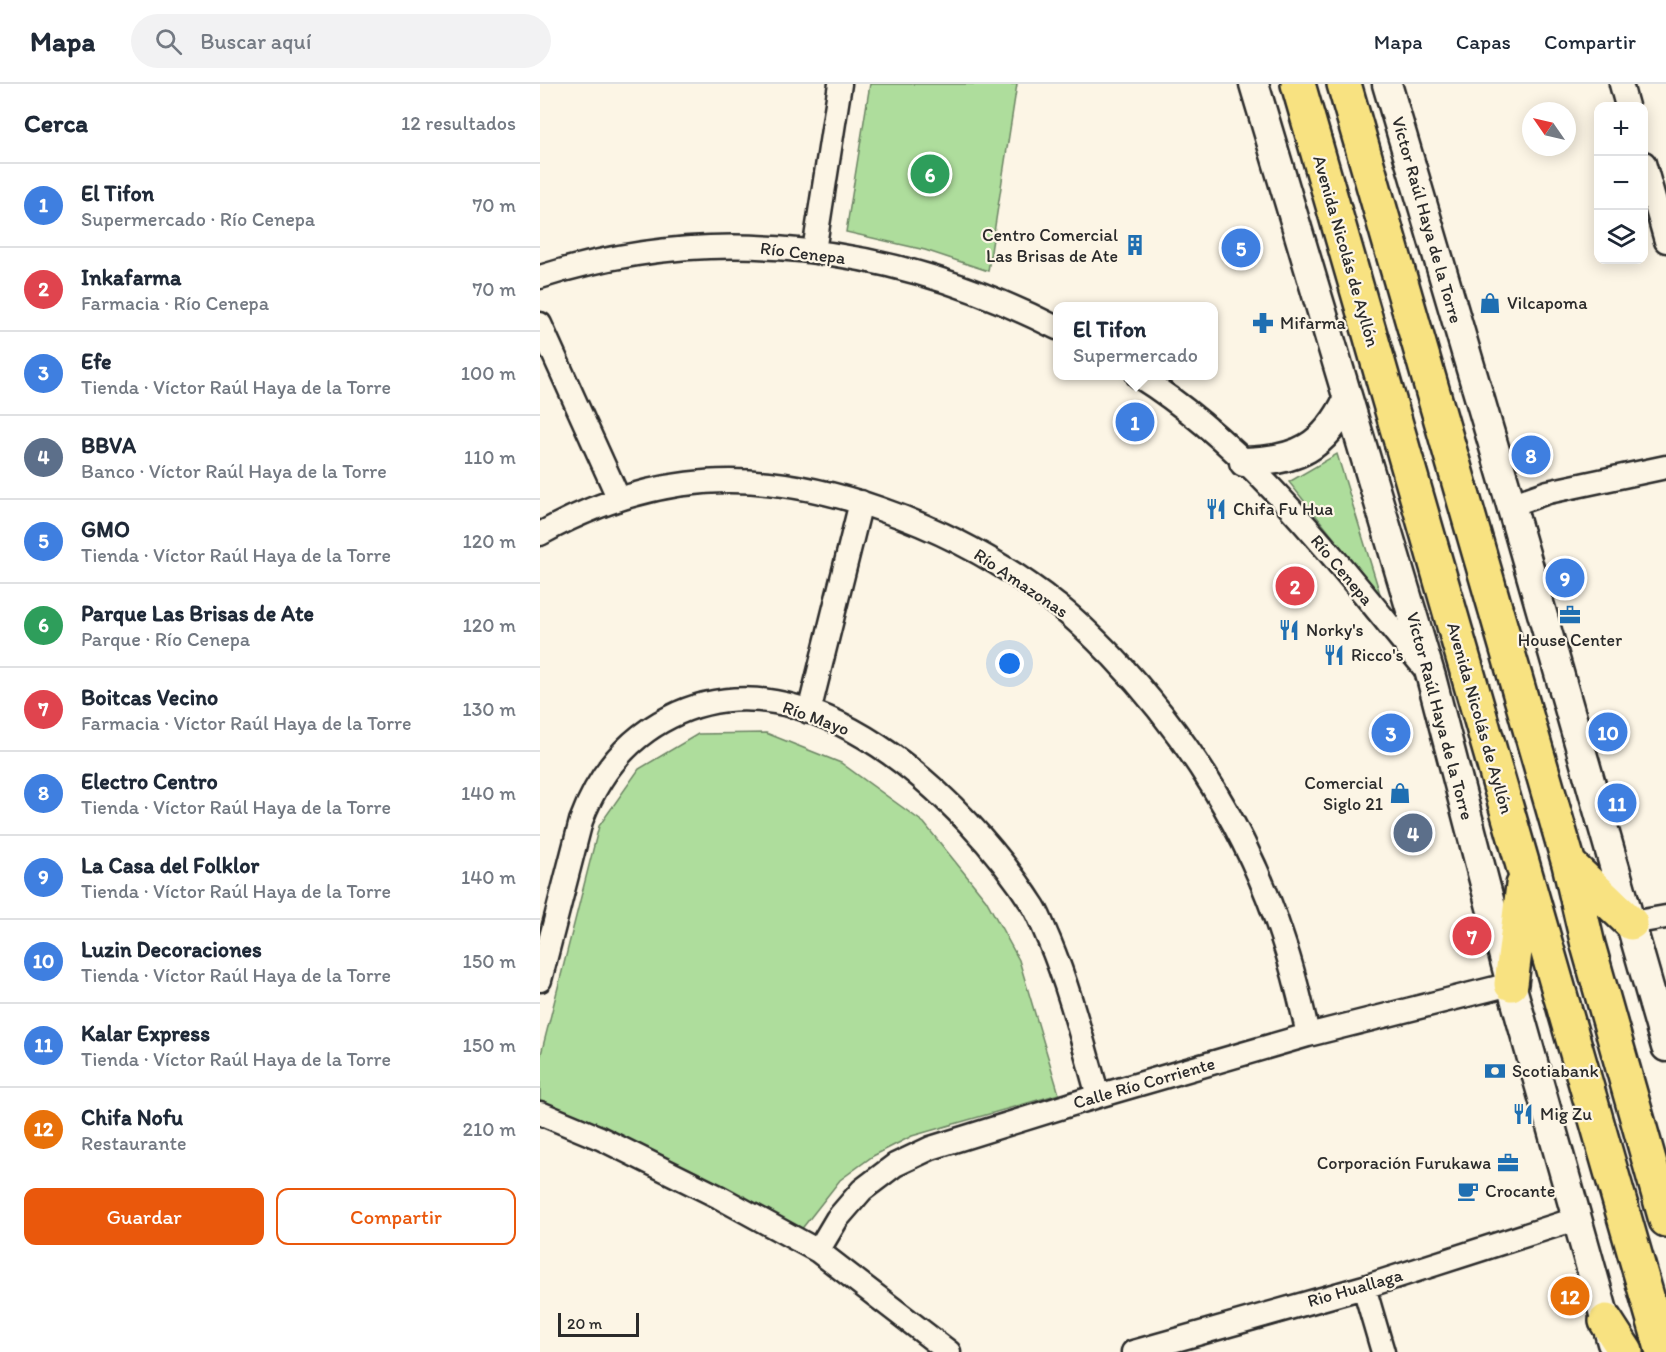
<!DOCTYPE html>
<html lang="es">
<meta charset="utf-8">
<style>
body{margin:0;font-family:Itim,sans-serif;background:#f2f2f3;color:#1f2937}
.controls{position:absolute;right:18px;top:18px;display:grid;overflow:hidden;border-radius:12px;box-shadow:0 3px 15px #0003}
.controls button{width:54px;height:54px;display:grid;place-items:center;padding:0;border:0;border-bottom:2px solid #e0e1e3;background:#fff;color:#1f2937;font:30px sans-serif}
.compass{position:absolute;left:982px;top:18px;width:54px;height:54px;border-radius:50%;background:#fff;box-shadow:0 3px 15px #0003;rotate:304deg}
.scale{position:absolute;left:18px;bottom:15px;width:81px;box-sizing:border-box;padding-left:6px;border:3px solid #2b2b2b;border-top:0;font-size:16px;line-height:21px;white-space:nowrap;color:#2b2b2b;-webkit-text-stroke:4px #fcf5e5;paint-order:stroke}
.you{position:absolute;left:470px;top:580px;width:21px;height:21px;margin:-15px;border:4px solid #fff;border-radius:50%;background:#1a73e8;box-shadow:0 0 0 9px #1a73e833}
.badge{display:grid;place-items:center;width:39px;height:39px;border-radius:50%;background:#ea580c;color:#fff;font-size:20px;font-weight:700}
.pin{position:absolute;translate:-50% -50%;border:3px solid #fff;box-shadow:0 2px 6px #0006}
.popup{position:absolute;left:513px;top:218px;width:165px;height:78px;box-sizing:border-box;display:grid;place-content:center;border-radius:12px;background:#fff;filter:drop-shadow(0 2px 4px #0005);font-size:20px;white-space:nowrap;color:#747a83}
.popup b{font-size:22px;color:#1f2937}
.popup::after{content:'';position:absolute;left:50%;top:100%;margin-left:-12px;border:12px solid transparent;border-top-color:#fff}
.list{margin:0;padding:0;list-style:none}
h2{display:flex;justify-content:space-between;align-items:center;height:78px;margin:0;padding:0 24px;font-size:26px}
h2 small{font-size:20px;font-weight:400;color:#747a83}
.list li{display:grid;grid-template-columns:39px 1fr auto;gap:18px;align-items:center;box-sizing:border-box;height:84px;padding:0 24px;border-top:2px solid #e0e1e3}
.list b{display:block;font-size:22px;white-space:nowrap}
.list p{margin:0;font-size:20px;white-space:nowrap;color:#747a83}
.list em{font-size:20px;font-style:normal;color:#747a83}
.actions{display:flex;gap:12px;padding:18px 24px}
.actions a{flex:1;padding:14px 0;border:2px solid #ea580c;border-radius:12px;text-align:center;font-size:21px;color:#ea580c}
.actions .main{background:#ea580c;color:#fff}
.icon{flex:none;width:33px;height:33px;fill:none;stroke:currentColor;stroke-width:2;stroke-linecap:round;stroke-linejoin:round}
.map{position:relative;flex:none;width:1126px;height:1268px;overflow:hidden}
header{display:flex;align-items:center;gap:36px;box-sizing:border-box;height:84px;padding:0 30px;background:#fff;border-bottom:2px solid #e0e1e3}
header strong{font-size:28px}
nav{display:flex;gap:33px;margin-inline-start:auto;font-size:21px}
.search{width:420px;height:54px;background:#f2f2f3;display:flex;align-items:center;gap:15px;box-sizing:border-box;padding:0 21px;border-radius:33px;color:#747a83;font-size:22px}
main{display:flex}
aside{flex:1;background:#fff}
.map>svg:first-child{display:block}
.green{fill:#aedd9c;stroke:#6c8464;stroke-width:1.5}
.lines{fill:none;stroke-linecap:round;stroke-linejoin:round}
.minor-casing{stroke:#2b2b2b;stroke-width:27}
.tertiary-casing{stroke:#2b2b2b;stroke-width:33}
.primary-casing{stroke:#2b2b2b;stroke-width:38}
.minor{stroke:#fcf5e5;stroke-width:22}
.tertiary{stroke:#fcf5e5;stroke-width:28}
.primary{stroke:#f8e281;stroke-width:33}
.labels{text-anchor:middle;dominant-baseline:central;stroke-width:4.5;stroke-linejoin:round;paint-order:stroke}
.street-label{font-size:18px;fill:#2b2b2b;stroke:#fcf5e5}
.poi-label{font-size:18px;fill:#2b2b2b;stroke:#fcf5e5;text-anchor:start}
</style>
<header>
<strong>Mapa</strong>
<div class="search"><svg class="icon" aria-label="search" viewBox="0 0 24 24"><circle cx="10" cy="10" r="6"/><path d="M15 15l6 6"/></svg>Buscar aquí</div>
<nav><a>Mapa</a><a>Capas</a><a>Compartir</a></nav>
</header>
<main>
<aside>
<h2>Cerca<small>12 resultados</small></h2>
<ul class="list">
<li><span class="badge" style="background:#3f7fe0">1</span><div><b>El Tifon</b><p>Supermercado · Río Cenepa</p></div><em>70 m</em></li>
<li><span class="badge" style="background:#e0444e">2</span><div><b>Inkafarma</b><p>Farmacia · Río Cenepa</p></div><em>70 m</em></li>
<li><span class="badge" style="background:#3f7fe0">3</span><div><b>Efe</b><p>Tienda · Víctor Raúl Haya de la Torre</p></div><em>100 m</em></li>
<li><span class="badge" style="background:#5c6f8a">4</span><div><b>BBVA</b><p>Banco · Víctor Raúl Haya de la Torre</p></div><em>110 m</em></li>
<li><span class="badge" style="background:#3f7fe0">5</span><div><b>GMO</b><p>Tienda · Víctor Raúl Haya de la Torre</p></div><em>120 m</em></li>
<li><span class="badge" style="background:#2e9e5b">6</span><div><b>Parque Las Brisas de Ate</b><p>Parque · Río Cenepa</p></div><em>120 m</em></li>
<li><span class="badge" style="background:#e0444e">7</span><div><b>Boitcas Vecino</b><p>Farmacia · Víctor Raúl Haya de la Torre</p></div><em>130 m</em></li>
<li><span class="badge" style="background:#3f7fe0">8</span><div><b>Electro Centro</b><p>Tienda · Víctor Raúl Haya de la Torre</p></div><em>140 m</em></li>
<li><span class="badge" style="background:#3f7fe0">9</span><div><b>La Casa del Folklor</b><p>Tienda · Víctor Raúl Haya de la Torre</p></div><em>140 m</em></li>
<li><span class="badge" style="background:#3f7fe0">10</span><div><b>Luzin Decoraciones</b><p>Tienda · Víctor Raúl Haya de la Torre</p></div><em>150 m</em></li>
<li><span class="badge" style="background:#3f7fe0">11</span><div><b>Kalar Express</b><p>Tienda · Víctor Raúl Haya de la Torre</p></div><em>150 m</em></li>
<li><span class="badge" style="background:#e8710a">12</span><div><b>Chifa Nofu</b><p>Restaurante</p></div><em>210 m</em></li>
</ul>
<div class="actions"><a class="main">Guardar</a><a>Compartir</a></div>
</aside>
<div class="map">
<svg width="1126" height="1268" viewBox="0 0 1126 1268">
<rect width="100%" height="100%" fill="#fcf5e5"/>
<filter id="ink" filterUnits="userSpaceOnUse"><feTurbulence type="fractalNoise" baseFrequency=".0167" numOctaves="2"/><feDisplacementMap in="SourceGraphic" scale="12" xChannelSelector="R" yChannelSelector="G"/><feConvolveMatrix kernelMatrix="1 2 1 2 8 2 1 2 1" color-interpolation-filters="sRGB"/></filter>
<g filter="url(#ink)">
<path class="green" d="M330 0H477L448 187 385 166 306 148Z
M797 370 841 513 749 398Z
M226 649 301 679 384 739 446 816 479 876 519 1010 372 1052 333 1072 300 1096 260 1147 131 1078 0 1016V974L59 742 99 685 158 650Z"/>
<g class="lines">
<defs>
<path id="minor" d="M1081 0 1087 22
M1104 79 1126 157
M274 167 300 0
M0 193C175 137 354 161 517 244
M0 240 79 415
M598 292C712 363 802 485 887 587
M971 421 1008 408 1126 383
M0 450C114 387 217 382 340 425 404 447 464 479 517 521 537 536 555 555 572 572 648 652 708 748 742 853 753 885 761 918 768 951
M269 628 321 418
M1091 839 1126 833
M0 896 41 737C58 691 86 655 130 633 268 563 426 716 494 823 500 833 504 845 509 856 530 906 543 959 558 1012
M0 1029 60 1054 179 1113 278 1167 409 1268
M278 1167 297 1135 322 1106 355 1081 391 1064 558 1012 768 951 971 900
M824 1203 843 1268
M593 1268 824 1203 1036 1135"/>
<path id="tertiary" d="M714 0 891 593 971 900 1072 1259
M847 0 971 421 1126 963
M704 378C757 377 785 363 808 315"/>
<path id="primary" d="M758 0 1123 1268
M804 0 1029 780 1048 861 1126 1136
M1029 780 1091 839
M971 900 983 801
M1066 1237 1086 1268"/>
</defs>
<use href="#minor" class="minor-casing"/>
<use href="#tertiary" class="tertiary-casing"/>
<use href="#primary" class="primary-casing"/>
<use href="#minor" class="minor"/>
<use href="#tertiary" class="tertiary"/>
<use href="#primary" class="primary"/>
</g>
</g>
<defs>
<symbol id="building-bare" viewBox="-9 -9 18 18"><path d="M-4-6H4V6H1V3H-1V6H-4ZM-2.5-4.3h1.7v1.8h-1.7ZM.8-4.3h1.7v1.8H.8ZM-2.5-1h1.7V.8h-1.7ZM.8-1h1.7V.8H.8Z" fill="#1f6fb2" stroke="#fcf5e5" stroke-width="2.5" paint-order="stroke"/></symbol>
<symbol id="shop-bare" viewBox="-9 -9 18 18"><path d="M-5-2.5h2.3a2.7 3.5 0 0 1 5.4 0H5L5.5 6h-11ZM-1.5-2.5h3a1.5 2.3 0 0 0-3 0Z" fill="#1f6fb2" stroke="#fcf5e5" stroke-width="2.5" paint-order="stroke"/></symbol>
<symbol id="pharmacy-bare" viewBox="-9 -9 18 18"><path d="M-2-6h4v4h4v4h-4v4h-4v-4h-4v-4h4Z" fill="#1f6fb2" stroke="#fcf5e5" stroke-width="2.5" paint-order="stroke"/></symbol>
<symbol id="restaurant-bare" viewBox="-9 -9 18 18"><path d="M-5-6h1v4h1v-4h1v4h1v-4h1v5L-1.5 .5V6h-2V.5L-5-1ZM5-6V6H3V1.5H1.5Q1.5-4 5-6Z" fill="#1f6fb2" stroke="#fcf5e5" stroke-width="2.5" paint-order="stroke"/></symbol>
<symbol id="office-bare" viewBox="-9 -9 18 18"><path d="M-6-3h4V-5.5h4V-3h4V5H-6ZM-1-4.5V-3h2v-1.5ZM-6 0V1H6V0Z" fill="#1f6fb2" stroke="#fcf5e5" stroke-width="2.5" paint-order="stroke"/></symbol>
<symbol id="bank-bare" viewBox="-9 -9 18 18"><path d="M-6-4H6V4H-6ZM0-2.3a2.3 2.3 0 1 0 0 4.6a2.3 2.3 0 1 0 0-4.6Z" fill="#1f6fb2" stroke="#fcf5e5" stroke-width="2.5" paint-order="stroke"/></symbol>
<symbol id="cafe-bare" viewBox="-9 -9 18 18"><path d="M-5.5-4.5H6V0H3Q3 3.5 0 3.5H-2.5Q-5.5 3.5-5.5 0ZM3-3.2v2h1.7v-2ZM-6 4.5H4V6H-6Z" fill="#1f6fb2" stroke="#fcf5e5" stroke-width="2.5" paint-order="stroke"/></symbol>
</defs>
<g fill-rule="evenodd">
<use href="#building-bare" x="580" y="146" width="30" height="30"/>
<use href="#shop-bare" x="935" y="204" width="30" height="30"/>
<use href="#pharmacy-bare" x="708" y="224" width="30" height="30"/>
<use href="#restaurant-bare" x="661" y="410" width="30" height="30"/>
<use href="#office-bare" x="1015" y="516" width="30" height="30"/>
<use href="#restaurant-bare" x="734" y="531" width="30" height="30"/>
<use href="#restaurant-bare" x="779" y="556" width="30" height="30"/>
<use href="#shop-bare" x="845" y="694" width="30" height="30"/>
<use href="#bank-bare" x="940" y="972" width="30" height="30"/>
<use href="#restaurant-bare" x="968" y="1015" width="30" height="30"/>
<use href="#office-bare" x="953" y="1064" width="30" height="30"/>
<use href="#cafe-bare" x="913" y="1092" width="30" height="30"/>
</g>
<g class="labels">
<g class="street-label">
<text transform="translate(887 136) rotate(74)">Víctor Raúl Haya de la Torre</text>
<text transform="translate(806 167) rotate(74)">Avenida Nicolás de Ayllón</text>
<text transform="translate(263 169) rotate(7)">Río Cenepa</text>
<text transform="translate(802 486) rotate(50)">Río Cenepa</text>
<text transform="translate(481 499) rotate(34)">Río Amazonas</text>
<text transform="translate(900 632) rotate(75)">Víctor Raúl Haya de la Torre</text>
<text transform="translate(276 634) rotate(20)">Río Mayo</text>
<text transform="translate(940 634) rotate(74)">Avenida Nicolás de Ayllón</text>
<text transform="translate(604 999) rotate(-16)">Calle Río Corriente</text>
<text transform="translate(815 1204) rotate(-16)">Rio Huallaga</text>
</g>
<g class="poi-label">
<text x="578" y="151" text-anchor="end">Centro Comercial<tspan x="578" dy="21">Las Brisas de Ate</tspan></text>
<text x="967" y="219">Vilcapoma</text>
<text x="740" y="239">Mifarma</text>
<text x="693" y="425">Chifa Fu Hua</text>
<text x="766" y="546">Norky's</text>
<text x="1030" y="556" text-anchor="middle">House Center</text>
<text x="811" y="571">Ricco's</text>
<text x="843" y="699" text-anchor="end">Comercial<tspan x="843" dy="21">Siglo 21</tspan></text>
<text x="972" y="987">Scotiabank</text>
<text x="1000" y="1030">Mig Zu</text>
<text x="951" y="1079" text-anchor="end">Corporación Furukawa</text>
<text x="945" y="1107">Crocante</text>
</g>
</g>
</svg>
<div class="controls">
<button>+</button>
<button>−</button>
<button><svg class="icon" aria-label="layers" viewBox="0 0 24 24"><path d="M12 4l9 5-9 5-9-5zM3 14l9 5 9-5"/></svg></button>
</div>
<svg class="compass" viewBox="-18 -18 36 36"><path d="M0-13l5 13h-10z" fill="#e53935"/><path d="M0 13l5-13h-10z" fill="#747a83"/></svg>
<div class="scale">20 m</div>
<div class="you"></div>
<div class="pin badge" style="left:595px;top:338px;background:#3f7fe0">1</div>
<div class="popup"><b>El Tifon</b>Supermercado</div>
<div class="pin badge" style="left:755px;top:502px;background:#e0444e">2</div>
<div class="pin badge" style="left:851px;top:649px;background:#3f7fe0">3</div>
<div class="pin badge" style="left:873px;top:749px;background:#5c6f8a">4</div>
<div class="pin badge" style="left:701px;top:164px;background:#3f7fe0">5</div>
<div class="pin badge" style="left:390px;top:90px;background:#2e9e5b">6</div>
<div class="pin badge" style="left:932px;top:852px;background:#e0444e">7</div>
<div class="pin badge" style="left:991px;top:371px;background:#3f7fe0">8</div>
<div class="pin badge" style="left:1025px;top:494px;background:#3f7fe0">9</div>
<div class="pin badge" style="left:1068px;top:648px;background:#3f7fe0">10</div>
<div class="pin badge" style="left:1077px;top:719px;background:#3f7fe0">11</div>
<div class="pin badge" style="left:1030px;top:1212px;background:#e8710a">12</div>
</div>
</main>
